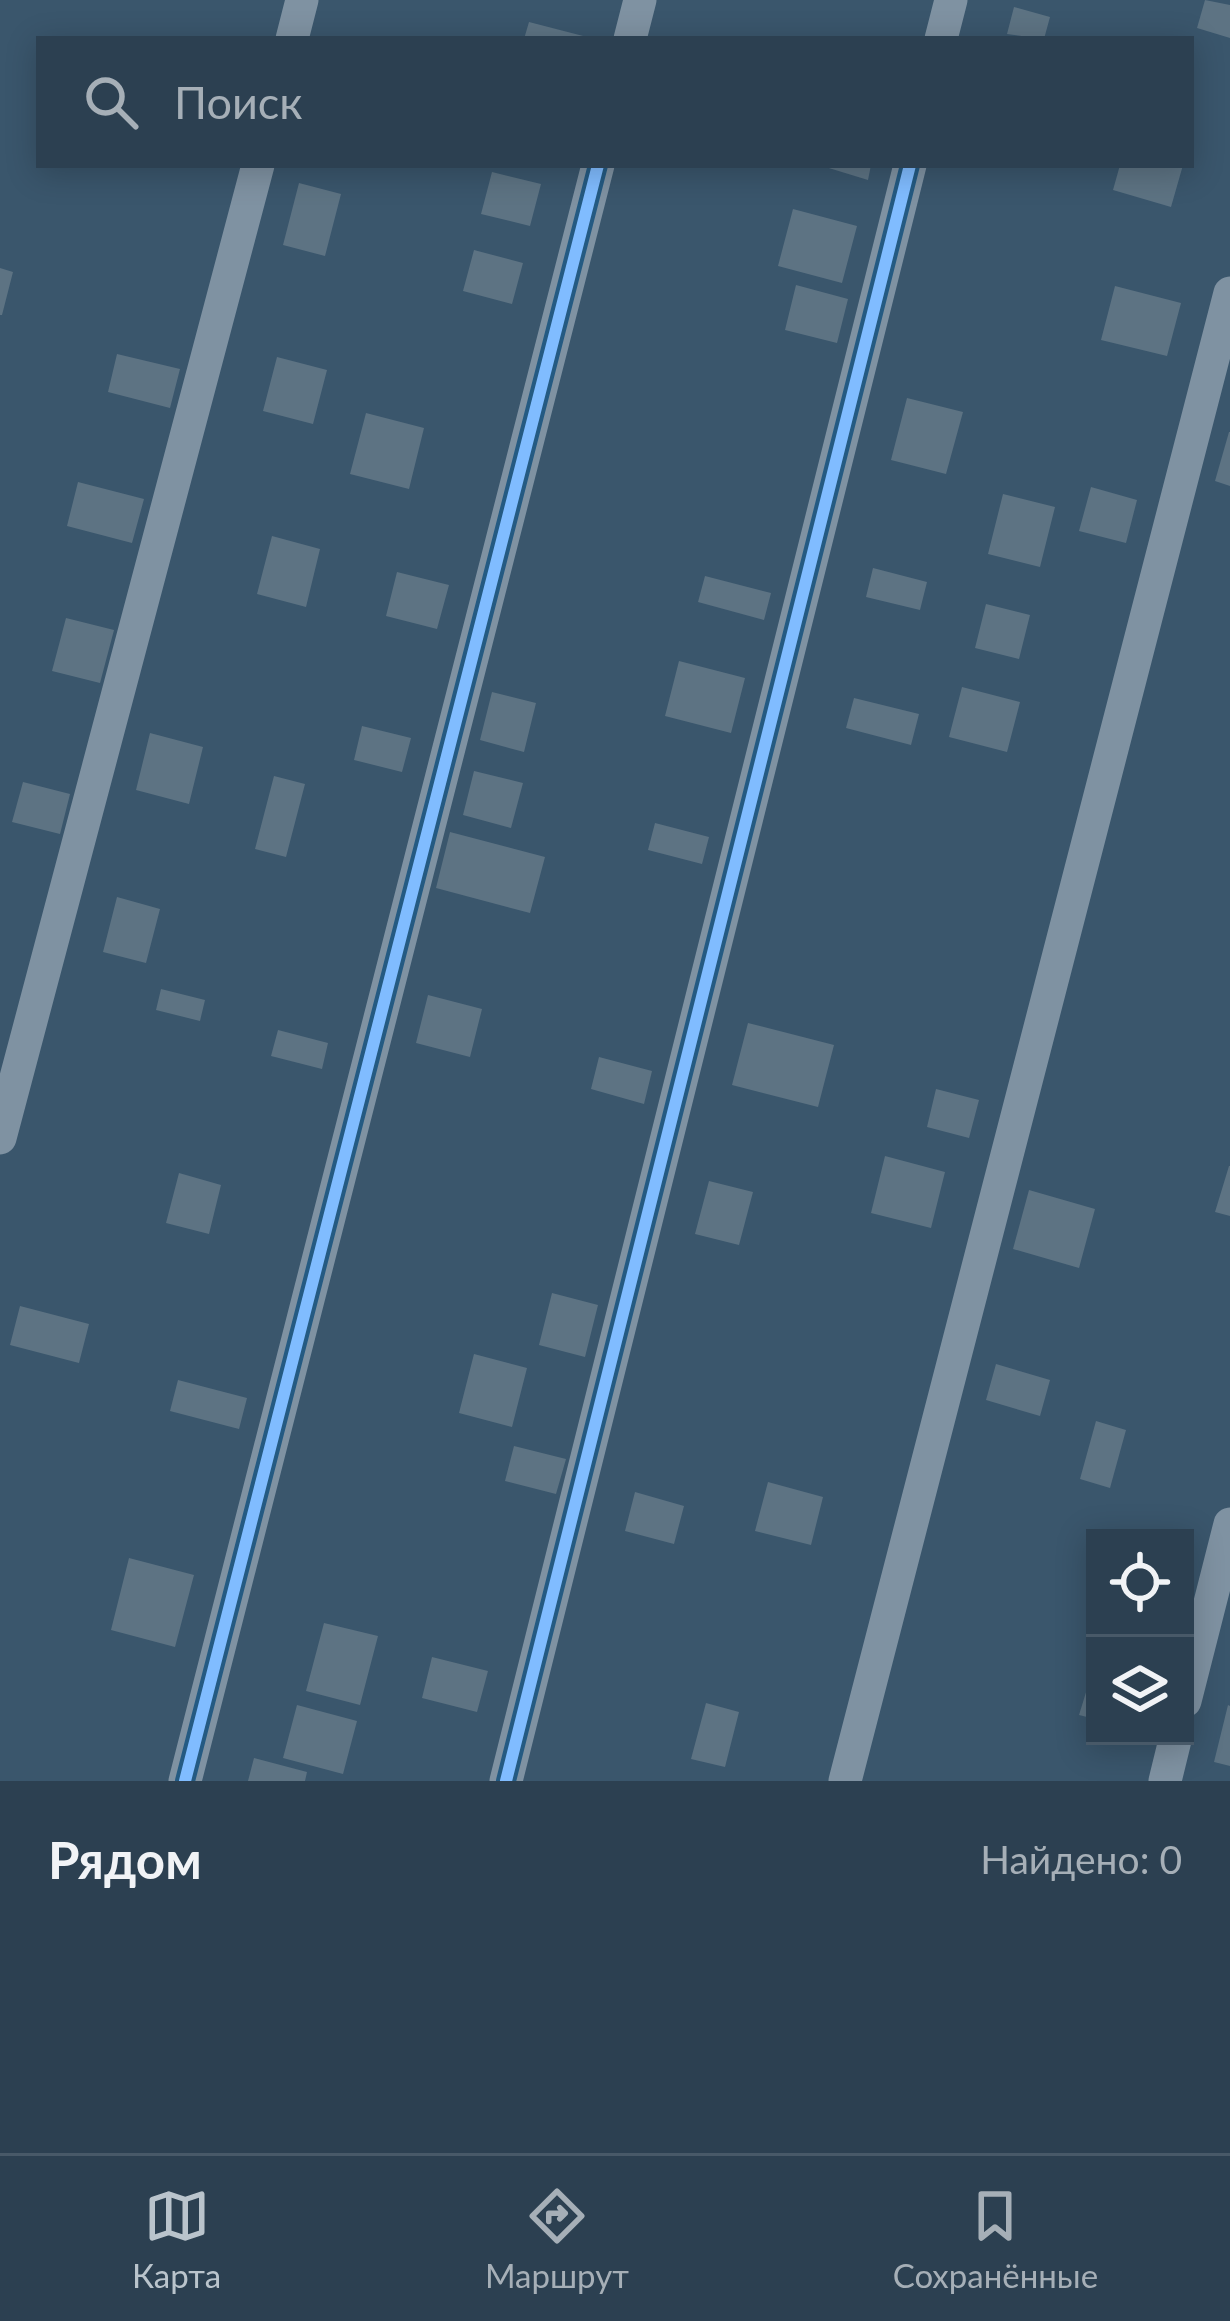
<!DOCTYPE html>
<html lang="ru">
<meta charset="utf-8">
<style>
body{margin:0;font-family:Lato,sans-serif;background:#384b5b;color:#f1f3f6}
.controls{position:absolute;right:36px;bottom:36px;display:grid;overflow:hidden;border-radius:0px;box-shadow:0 6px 30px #0003}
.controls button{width:108px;height:108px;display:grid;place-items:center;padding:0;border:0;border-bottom:3px solid #485968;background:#2c4051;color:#f1f3f6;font:60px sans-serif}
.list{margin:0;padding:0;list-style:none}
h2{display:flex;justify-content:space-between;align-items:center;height:156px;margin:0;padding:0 48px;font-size:51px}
h2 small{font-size:39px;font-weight:400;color:#a6afb7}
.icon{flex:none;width:66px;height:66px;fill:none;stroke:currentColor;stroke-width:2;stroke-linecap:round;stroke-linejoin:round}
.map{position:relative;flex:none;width:1230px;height:1781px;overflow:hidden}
.search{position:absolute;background:#2c4051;box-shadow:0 6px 30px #0003;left:36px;right:36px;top:36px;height:132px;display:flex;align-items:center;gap:30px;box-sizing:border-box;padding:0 42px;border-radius:0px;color:#a6afb7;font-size:45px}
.sheet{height:372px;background:#2c4051}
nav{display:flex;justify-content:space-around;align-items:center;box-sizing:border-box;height:168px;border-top:3px solid #485968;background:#2c4051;font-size:33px;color:#a6afb7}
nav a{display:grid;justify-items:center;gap:6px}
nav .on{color:#bac4cc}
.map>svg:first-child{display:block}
.building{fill:#5d7383}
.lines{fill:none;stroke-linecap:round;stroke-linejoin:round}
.minor{stroke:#7f92a2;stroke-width:33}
.cycleway-casing{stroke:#245a82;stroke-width:20}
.cycleway{stroke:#80bcff;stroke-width:12}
</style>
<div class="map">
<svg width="1230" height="1781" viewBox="0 0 1230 1781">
<rect width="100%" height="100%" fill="#3a566c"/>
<path class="building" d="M1205 0 1230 5V38L1197 28Z
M1014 7 1050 17 1044 39 1007 34Z
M529 22 587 37V39H524Z
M819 165H871L868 180Z
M1120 165H1183L1171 207 1113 190Z
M492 172 541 184 530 226 481 214Z
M299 183 341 194 325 256 283 245Z
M793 209 857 226 842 283 778 266Z
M474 250 523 263 512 304 463 291Z
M0 268 13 272 2 315H0Z
M796 285 848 299 837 343 785 330Z
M1115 286 1181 303 1167 356 1101 340Z
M117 354 180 369 170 408 108 392Z
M277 357 327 370 313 424 263 411Z
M907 398 963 412 946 474 891 460Z
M366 413 424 428 409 489 350 474Z
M1229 432H1230V486L1215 481Z
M78 482 144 499 132 543 67 526Z
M1091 487 1137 500 1126 543 1079 531Z
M1003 494 1055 507 1040 567 988 554Z
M272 536 320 549 306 607 257 594Z
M873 568 927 582 920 610 866 597Z
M397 572 449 585 437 629 386 616Z
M705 576 771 593 764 620 698 602Z
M986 604 1030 615 1019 659 975 648Z
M66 618 114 630 100 683 52 671Z
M679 661 745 678 731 733 665 716Z
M962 687 1020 702 1007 752 949 737Z
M492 692 536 703 524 752 480 740Z
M854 698 919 714 911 745 846 728Z
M362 726 411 738 402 772 354 760Z
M150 733 203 747 189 804 136 790Z
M474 771 523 783 511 828 463 815Z
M274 776 305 784 286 857 255 849Z
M23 782 70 794 60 834 12 822Z
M655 823 709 837 702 864 648 850Z
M450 832 545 857 530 913 436 888Z
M117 897 160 909 146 963 103 952Z
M161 989 205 1000 200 1021 156 1010Z
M428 995 482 1009 470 1057 416 1043Z
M748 1023 834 1045 818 1107 732 1085Z
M278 1030 328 1043 322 1069 271 1056Z
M599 1057 652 1071 644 1104 591 1089Z
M936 1089 979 1100 969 1138 927 1127Z
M885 1156 945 1172 931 1228 871 1213Z
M1229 1166H1230V1216L1215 1212Z
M179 1173 221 1185 209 1234 166 1223Z
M709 1181 753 1192 739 1245 695 1234Z
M1029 1190 1095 1209 1079 1268 1013 1249Z
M552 1293 598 1305 585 1357 539 1345Z
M20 1306 89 1324 79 1363 10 1345Z
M474 1354 527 1368 512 1427 459 1413Z
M996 1364 1050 1380 1040 1416 986 1400Z
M178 1380 247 1398 239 1429 170 1411Z
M1096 1421 1126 1430 1110 1488 1080 1479Z
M514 1446 566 1459 556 1494 505 1481Z
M768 1482 823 1497 811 1545 755 1531Z
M635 1492 684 1506 674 1544 625 1531Z
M129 1558 194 1575 175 1647 111 1630Z
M324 1623 378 1636 360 1705 306 1691Z
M432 1657 488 1671 477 1712 422 1698Z
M1095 1663V1719L1079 1715Z
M706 1703 739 1712 725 1767 691 1759Z
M297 1705 357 1721 343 1774 283 1758Z
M1228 1705 1230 1706V1766L1214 1762Z
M254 1758 307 1772 305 1781H248Z"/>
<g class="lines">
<path class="minor" d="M292 39 302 0
M630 39 640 0
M941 39 951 0
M0 1138 258 165
M1185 1701 1230 1524
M185 1781 598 165
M506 1781 910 165
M845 1781 1230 293
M1165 1781 1176 1736"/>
<defs>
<path id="cycleway" d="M185 1781 598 165
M506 1781 910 165"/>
</defs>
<use href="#cycleway" class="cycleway-casing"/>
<use href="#cycleway" class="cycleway"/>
</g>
</svg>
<div class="controls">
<button><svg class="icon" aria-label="locate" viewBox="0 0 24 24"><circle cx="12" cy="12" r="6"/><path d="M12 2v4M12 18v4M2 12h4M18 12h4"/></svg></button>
<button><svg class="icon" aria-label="layers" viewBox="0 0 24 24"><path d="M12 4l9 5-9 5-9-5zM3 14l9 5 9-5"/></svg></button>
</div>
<div class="search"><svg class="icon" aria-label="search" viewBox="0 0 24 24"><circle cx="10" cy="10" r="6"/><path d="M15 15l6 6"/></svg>Поиск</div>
</div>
<section class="sheet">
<h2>Рядом<small>Найдено: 0</small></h2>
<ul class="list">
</ul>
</section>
<nav>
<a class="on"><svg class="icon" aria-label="map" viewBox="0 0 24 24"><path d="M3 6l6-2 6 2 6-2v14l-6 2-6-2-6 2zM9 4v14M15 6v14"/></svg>Карта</a>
<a><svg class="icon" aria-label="directions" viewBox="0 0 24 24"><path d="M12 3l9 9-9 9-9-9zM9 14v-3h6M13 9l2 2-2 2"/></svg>Маршрут</a>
<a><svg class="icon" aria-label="saved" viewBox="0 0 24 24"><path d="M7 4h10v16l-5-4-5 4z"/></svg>Сохранённые</a>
</nav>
